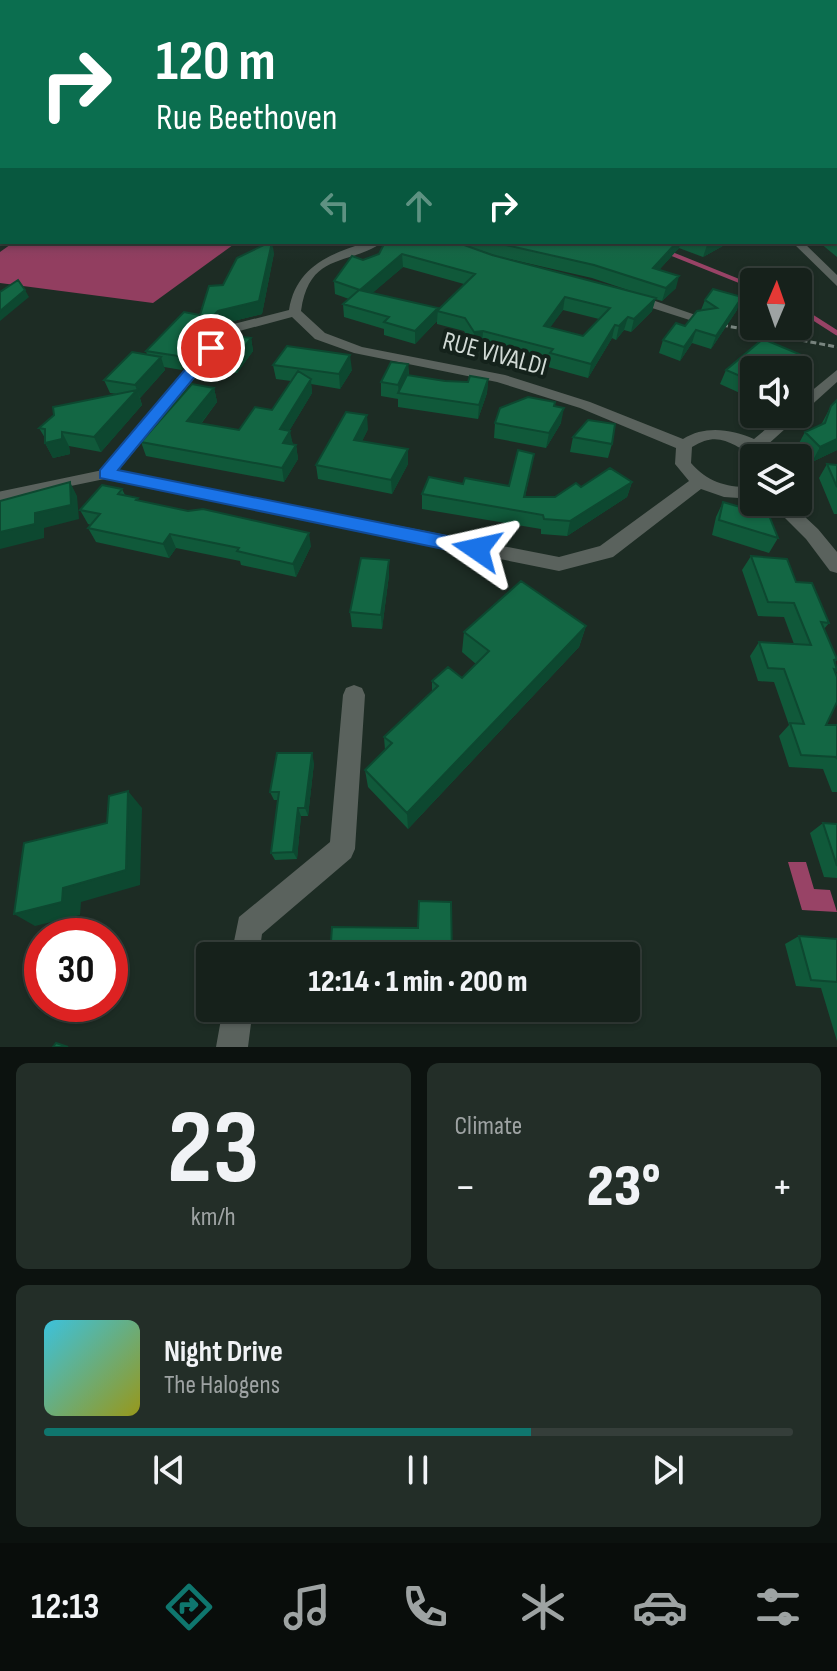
<!DOCTYPE html>
<html lang="en">
<head>
<meta charset="utf-8">
<style>
	body { margin:0; font-family:"Sofia Sans Condensed",sans-serif; background:#232e28; color:#f1f3f6; height:100vh; display:flex; flex-direction:column; font-size:30px; white-space:nowrap }
	* { box-sizing:border-box; margin:0 }
	p { font-size:26px; color:#9ea3a3 }
	.icon { flex:none; width:44px; height:44px; fill:none; stroke:currentColor; stroke-width:2; stroke-linecap:round; stroke-linejoin:round }
	.map { position:relative; height:1047px; overflow:hidden }
	.sheet { display:flex; flex-direction:column; gap:16px; padding:16px; background:#0c120f; flex:1 }
	.sheet>* { flex:none }
	.guide { position:absolute; left:0px; top:0px; width:838px; height:244px; box-shadow:0 2px 6px #0004,0 0 0 2px #353e3a; background:#0b6e4f; color:#fff; overflow:hidden }
	.needle { width:52px; rotate:2deg }
	.fabs { position:absolute; left:740px; top:268px; display:grid; gap:16px }
	.fabs a { display:grid; place-items:center; width:72px; height:72px; border-radius:8px; background:#16211b; box-shadow:0 2px 6px #0004,0 0 0 2px #353e3a; font-size:40px }
	.speed { position:absolute; left:24px; top:918px; display:flex; gap:16px; font-size:40px; font-weight:700; text-align:center }
	.speed>* { display:grid; place-content:center; width:104px; height:104px; border-radius:50%; background:#16211b; box-shadow:0 2px 6px #0004,0 0 0 2px #353e3a; line-height:1 }
	.speed .limit { border:12px solid #d22; background:#fff; color:#111 }
	.pin { position:absolute; display:grid; place-items:center; width:68px; height:68px; color:#fff; margin:-34px; border:4px solid #fff; border-radius:50%; box-shadow:0 2px 8px #0007 }
	.me { position:absolute; width:88px; margin:-44px; rotate:281deg; stroke-linejoin:round; filter:drop-shadow(0 0 6px #0008) }
	.turn { display:flex; align-items:center; gap:28px; height:168px; padding:0 24px; font-size:36px }
	.turn .icon { width:104px; height:104px; stroke-width:2.5 }
	.turn b { display:block; font-size:56px; line-height:68px }
	.lanes { display:flex; align-items:center; height:76px; padding:0 24px; background:#0003; justify-content:center; gap:40px; direction:ltr }
	.lanes .off { opacity:.35 }
	.big { font-size:60px; font-weight:800; line-height:1.1 }
	.sheet .card { flex:1; display:flex; flex-direction:column; justify-content:center; gap:12px; min-width:0; padding:0 28px; border-radius:12px; background:#232e28 }
	.sheet .dial { align-items:center; gap:0 }
	.dial b { font-size:104px; line-height:1 }
	.song { display:flex; align-items:center; gap:24px }
	.cover { width:96px; height:96px; border-radius:12px; background:linear-gradient(135deg,hsl(190 70% 55%),hsl(60 70% 35%)) }
	.played { height:8px; border-radius:4px; background:linear-gradient(90deg,#0f766e 65%,#353e3a 65%) }
	.keys { display:flex; justify-content:space-around; direction:ltr }
	.heat { display:flex; justify-content:space-between; align-items:center; font-size:44px; direction:ltr }
	.sheet .tiles { flex:1; display:grid; gap:16px; grid-template-columns:1fr 1fr }
	.card:last-child { grid-column:span 2 }
	.trip { position:absolute; left:196px; top:942px; width:444px; height:80px; border-radius:8px; background:#16211b; box-shadow:0 2px 6px #0004,0 0 0 2px #353e3a; font-weight:800; line-height:80px; text-align:center }
	.tabs { display:flex; height:128px; justify-content:space-around; align-items:center; background:#090d0b; color:#9ea3a3 }
	.tabs .icon { width:56px; height:56px }
	.tabs .on { color:#0f766e }
	.tabs b { font-size:36px; color:#f1f3f6 }
	.map>svg:first-child { display:block }
	.forest { fill:#923e60 }
	.water { fill:#984366 }
	.lines { fill:none; stroke-linecap:round; stroke-linejoin:round }
	.stream-far1 { stroke:#984366; stroke-width:4 }
	.stream { stroke:#984366; stroke-width:5 }
	.path { stroke:#79857f; stroke-width:3; stroke-dasharray:6 3; stroke-linecap:butt }
	.service { stroke:#5a625d; stroke-width:9 }
	.minor { fill:#5a625d; fill-rule:evenodd }
	.wall { fill:#10593a; fill-rule:evenodd }
	.shaded-wall { fill:#0d4830 }
	.building { fill:#136744; stroke:#0d4830; stroke-width:2; fill-rule:evenodd }
	.route { fill:#1a73e8; stroke:#114b97; stroke-width:2 }
	.labels { text-anchor:middle; stroke-width:8; stroke-linejoin:round; paint-order:stroke }
	.street-label { font-size:26px; fill:#d1dad5; stroke:#14221b }
</style>
</head>
<body>
<div class="map">
<svg width="837" height="1047" viewBox="0 0 837 1047">
	<rect width="100%" height="100%" fill="#1d2c24"/>
	<path class="forest" d="M14,242H237L153,303L0,283V252Z"/>
	<path class="water" d="M788,862H806L814,889L830,890L837,912L802,910Z"/>
	<g class="lines">
		<path class="stream-far1" d="M667,252L754,287"/>
		<path class="stream" d="M798,308L837,333"/>
		<path class="path" d="M722,325L837,347
			M750,425L763,414"/>
		<path class="service" d="M0,496L106,474"/>
		<path class="minor" d="M367,242H383C347,267 310,251 301,311L325,333L362,347L505,375L590,402L683,439C705,425 731,429 754,439L784,414H798V402L837,370V382L765,447L776,458C771,458 762,459 757,457C733,446 720,429 692,447L691,463C708,483 729,488 754,487V499L724,497L701,489L613,557L559,571L100,478L98,474L100,470L222,327L289,310C296,267 329,254 367,242ZM292,317L315,339L354,353L497,382L580,408L676,448L675,464L689,481L600,546L559,557L118,471L232,333Z
			M792,242H803L837,275V286Z
			M627,294H635L710,320L699,323L627,300Z
			M769,502H789L818,529L837,552V573L830,571L806,539Z
			M354,685L362,688L365,695L355,849L351,858L262,934L259,956H231L239,917L330,842L343,695L346,688Z
			M223,1008H253L248,1047H216Z"/>
	</g>
	<path class="wall" d="M836,230H837V257L820,243L821,242H836Z
		M385,242H730L703,257L679,248L659,270L676,288L662,301L655,299L652,311L631,332L624,330L616,340L612,338L588,378L548,367L549,362L482,344L473,346L464,331L437,324V321L415,344L384,335V329L344,317L343,304L349,299L335,294L334,281L363,260L379,254ZM458,243L500,257L592,278L646,296L492,255ZM403,267L464,284L438,310L372,293ZM563,310L599,319L583,336L550,327Z
		M274,253L262,314L221,324L205,342H203V344L182,370L164,367L165,370L140,398L142,405L101,452L69,446L70,454L53,458L45,443V438L39,428L117,394L110,393L104,380L147,355L146,351L200,315L223,285Z
		M705,300L737,310L711,349L692,343L680,361L659,353L663,340L685,326L701,310Z
		M251,338L253,351L237,373L207,368L203,355Z
		M408,364L409,375L445,381L468,382L488,379L487,393L478,419L398,407V399L381,396V382Z
		M273,365L352,370L340,389L311,384L312,393L289,431L293,445H296L298,459L284,482L146,456L141,442L214,388L217,402L201,424L239,430L272,410L291,381L276,379Z
		M792,368L754,370V396L751,398L720,384L726,370Z
		M554,406L561,423L546,448L494,438L495,423Z
		M831,406L837,450L812,462L797,447L805,432L821,425Z
		M368,429L362,441L408,464L392,494L318,479L316,465Z
		M573,437L612,444L608,458L570,452Z
		M827,464L837,465V514H834L819,478Z
		M531,468L525,497H555L581,487L632,482L627,497L567,536L541,534V529L422,509V494L509,486Z
		M122,489L125,495L139,501L311,546L296,577L241,565L240,561L176,548L169,558L96,542L88,528L91,525L88,524L80,510Z
		M723,502L745,509L748,502L778,538L769,553L712,535L716,517Z
		M751,556L796,582L829,623L824,629L837,660L835,662L837,671L835,673L826,725H837V792H832L823,769L789,767L779,736L789,725L774,682L758,681L750,656L759,642L794,644L784,617L758,616L742,570Z
		M389,560V575L382,629L352,627L350,612Z
		M586,626L579,647L408,829L368,787L365,770L385,750L384,737L432,692V681L462,678L476,664L462,652L464,632Z
		M314,763L308,816H301L297,859L275,860L271,853L278,800H274L270,792Z
		M823,823L837,824V878L824,877L810,833Z
		M799,936L837,939V1041L821,988L796,986L785,944Z"/>
	<path class="shaded-wall" d="M272,242L274,253L262,314L221,324L205,342H203V344L182,370L178,356L195,330Z
		M677,242H681L679,248L649,281L653,268Z
		M712,242H730L703,257L707,245Z
		M402,254L403,267L361,303L360,290Z
		M679,276L676,288L662,301L666,288Z
		M25,290L29,297L0,321V311Z
		M565,297L563,310L542,339L544,326Z
		M742,297L737,310L711,349L716,336Z
		M656,298L652,311L631,332L634,319Z
		M438,308L437,321L415,344V331Z
		M628,317L624,330L616,340L619,326Z
		M615,325L612,338L588,378L591,364Z
		M696,330L692,343L680,361L684,347Z
		M483,331L482,344L473,346L474,332Z
		M251,338L253,351L237,373L234,360Z
		M799,354L792,368L790,370H777Z
		M350,355L352,370L340,389L339,374Z
		M161,357L165,370L140,398L135,385Z
		M408,364L409,379L399,393L398,385Z
		M311,379L312,393L282,443L280,429Z
		M488,379L487,393L478,419L479,405Z
		M214,388L217,402L192,435L187,421Z
		M137,390L142,405L101,452L94,437Z
		M564,408L561,423L546,448L549,433Z
		M367,415L368,429L356,454L354,440Z
		M290,431L293,445L283,443Z
		M62,432L69,446L70,454L53,458L45,443Z
		M837,439V450L812,462L820,447Z
		M296,445L298,459L284,482L282,468Z
		M408,449V464L392,494L391,480Z
		M70,482L77,496L79,519L44,528V538L0,549V532Z
		M632,482L627,497L567,536L570,521Z
		M309,533L311,546L296,577L293,564Z
		M170,534L176,548L169,558L163,544Z
		M389,560V575L382,629L381,615Z
		M586,626L579,647L408,829L407,813Z
		M312,753L314,763L308,816L305,808Z
		M128,791L142,808L140,885L81,902L80,915L35,926L14,914L63,888Z
		M298,808L301,816L297,859L293,852Z"/>
	<path class="building" d="M270,242H272L259,301L218,311L202,328L195,330L200,331L178,356L146,351L184,312L200,315L209,286L223,285L237,258Z
		M385,242H456L492,255L656,298L634,319L628,317L619,326L615,325L591,364L550,353L553,349L483,331L474,332L465,318L437,311L475,274L402,254L360,290L334,281L352,256L363,260L379,254ZM565,297L610,308L583,336L544,326Z
		M493,242H677L653,268L679,276L666,288L594,265Z
		M18,280L25,290L0,311V292Z
		M713,289L742,297L716,336L696,330L684,347L663,340L676,323L685,326L697,311L717,308L705,300Z
		M359,290L438,308L415,331L384,322L389,317L343,304Z
		M221,334L251,338L234,360L203,355Z
		M763,339L799,354L777,370H754V382L726,370Z
		M287,346L350,355L339,374L273,365Z
		M132,352L161,357L135,385L104,380Z
		M391,362L408,364L398,385L381,382Z
		M298,371L311,379L280,429L290,431L283,443L296,445L282,468L141,442L192,384L214,388L187,421L239,430L255,407L272,410Z
		M407,375L445,381L468,382L470,376L488,379L479,405L398,393Z
		M137,390L94,437L62,432V439L45,443V429L39,428L54,415L53,407Z
		M528,397L555,402L554,406L564,408L549,433L495,423L500,408Z
		M837,400V439L820,447L805,432L825,423L831,406Z
		M346,412L367,415L354,440L408,449L391,480L316,465Z
		M588,420L615,424L612,444L573,437Z
		M518,450L534,454L524,497H555L576,483L581,487L610,468L632,482L570,521L544,519L543,515L422,494L429,477L463,484L465,478L509,486Z
		M827,464L837,465V487Z
		M70,482L71,505L35,513V524L0,532V501Z
		M102,485L122,489L118,494L138,498L136,500L188,511L203,509L309,533L293,564L237,551L239,548L170,534L163,544L88,528L100,514L80,510Z
		M723,502L747,509L748,502L766,508L778,538L719,520Z
		M751,556L787,559L796,582L812,583L829,623L821,622L837,659L834,660L837,670L834,669L837,677V702L826,725H837V759L836,757L801,755L790,723L804,724L784,669L768,668L759,642L811,645L794,603L768,602Z
		M361,558L389,560L381,615L350,612Z
		M521,581L586,626L407,813L365,770L392,743L384,737L438,686L432,681L448,667L462,678L489,651L464,632Z
		M277,753H312L305,808H298L293,852L271,853L279,792H270Z
		M128,791L126,870L63,888L62,902L14,914L24,843L107,823L109,796Z
		M823,823L837,824V866Z
		M419,901L451,902L452,956H330L332,927L418,928Z
		M799,936L837,939V982L811,980Z
		M56,1043L68,1047H53Z"/>
	<linearGradient id="sky" x2="0" y2="1"><stop stop-color="#101814"/><stop offset="0.44" stop-color="#3a4b50"/><stop offset="1" stop-color="#3a4b50" stop-opacity="0"/></linearGradient>
	<rect width="837" height="261" fill="url(#sky)"/>
	<path class="route" d="M211,344L216,345V351L118,470L477,542L486,549L484,554L477,556L100,478V470L206,345Z"/>
	<g class="labels">
		<g class="street-label">
			<text transform="translate(495 353) rotate(15)" y="9">RUE VIVALDI</text>
		</g>
	</g>
</svg>
<div class="fabs">
<a><svg class="needle" viewBox="-14 -14 28 28"><path d="M0-13l5 13h-10z" fill="#e53935"/><path d="M0 13l5-13h-10z" fill="#9ea3a3"/></svg></a>
<a><svg class="icon" aria-label="sound" viewBox="0 0 24 24"><path d="M4 9h4l5-4v14l-5-4H4zM17 9q2 3 0 6"/></svg></a>
<a><svg class="icon" aria-label="layers" viewBox="0 0 24 24"><path d="M12 4l9 5-9 5-9-5zM3 14l9 5 9-5"/></svg></a>
</div>
<div class="speed"><div class="limit">30</div></div>
<div class="pin" style="left:211px;top:348px;background:#d93025"><svg class="icon" aria-label="arrive" viewBox="0 0 24 24"><path d="M6 21V4h12l-3 4 3 4H6"/></svg></div>
<svg class="me" style="left:477px;top:549px" viewBox="-20 -20 40 40"><path d="M0-17L14 15 0 8-14 15z" fill="#1a73e8" stroke="#fff" stroke-width="4"/></svg>
<div class="trip">12:14 · 1 min · 200 m</div>
<div class="guide">
<div class="turn"><svg class="icon" aria-label="right" viewBox="0 0 24 24"><path d="M7 20v-9h11M14 6l5 5-5 5"/></svg><div><b>120 m</b>Rue Beethoven</div></div>
<div class="lanes"><svg class="icon off" aria-label="left" viewBox="0 0 24 24"><path d="M17 20v-9H6M10 6l-5 5 5 5"/></svg><svg class="icon off" aria-label="ahead" viewBox="0 0 24 24"><path d="M12 20V5M6 11l6-6 6 6"/></svg><svg class="icon" aria-label="right" viewBox="0 0 24 24"><path d="M7 20v-9h11M14 6l5 5-5 5"/></svg></div>
</div>
</div>
<section class="sheet">
<div class="tiles">
<div class="card dial"><b>23</b><p>km/h</p></div>
<div class="card"><p>Climate</p>
<div class="heat"><a>−</a><b class="big">23°</b><a>+</a></div>
</div>
<div class="card">
<div class="song"><i class="cover"></i><div><b>Night Drive</b><p>The Halogens</p></div></div>
<div class="played"></div>
<div class="keys"><svg class="icon" aria-label="previous" viewBox="0 0 24 24"><path d="M18 5L8 12l10 7zM5 5v14"/></svg><svg class="icon" aria-label="pause" viewBox="0 0 24 24"><path d="M8 5v14M16 5v14"/></svg><svg class="icon" aria-label="next" viewBox="0 0 24 24"><path d="M6 5l10 7-10 7zM19 5v14"/></svg></div>
</div>
</div>
</section>
<nav class="tabs">
<b>12:13</b>
<svg class="icon on" aria-label="directions" viewBox="0 0 24 24"><path d="M12 3l9 9-9 9-9-9zM9 14v-3h6M13 9l2 2-2 2"/></svg>
<svg class="icon" aria-label="music" viewBox="0 0 24 24"><path d="M9 18V5l10-2v13"/><circle cx="6" cy="18" r="3"/><circle cx="16" cy="16" r="3"/></svg>
<svg class="icon" aria-label="phone" viewBox="0 0 24 24"><path d="M5 4h4l2 5-3 2q2 4 5 5l2-3 5 2v4C11 20 4 13 5 4z"/></svg>
<svg class="icon" aria-label="climate" viewBox="0 0 24 24"><path d="M12 3v18M4 7l16 10M4 17L20 7"/></svg>
<svg class="icon" aria-label="car" viewBox="0 0 24 24"><path d="M5 17H2v-5l4-1 3-4h7l3 4 3 1v5h-3M9 17h6M6 11h13"/><circle cx="7" cy="17" r="2"/><circle cx="17" cy="17" r="2"/></svg>
<svg class="icon" aria-label="filters" viewBox="0 0 24 24"><path d="M4 7h16M4 17h16"/><circle cx="9" cy="7" r="2"/><circle cx="15" cy="17" r="2"/></svg>
</nav>
</body>
</html>
